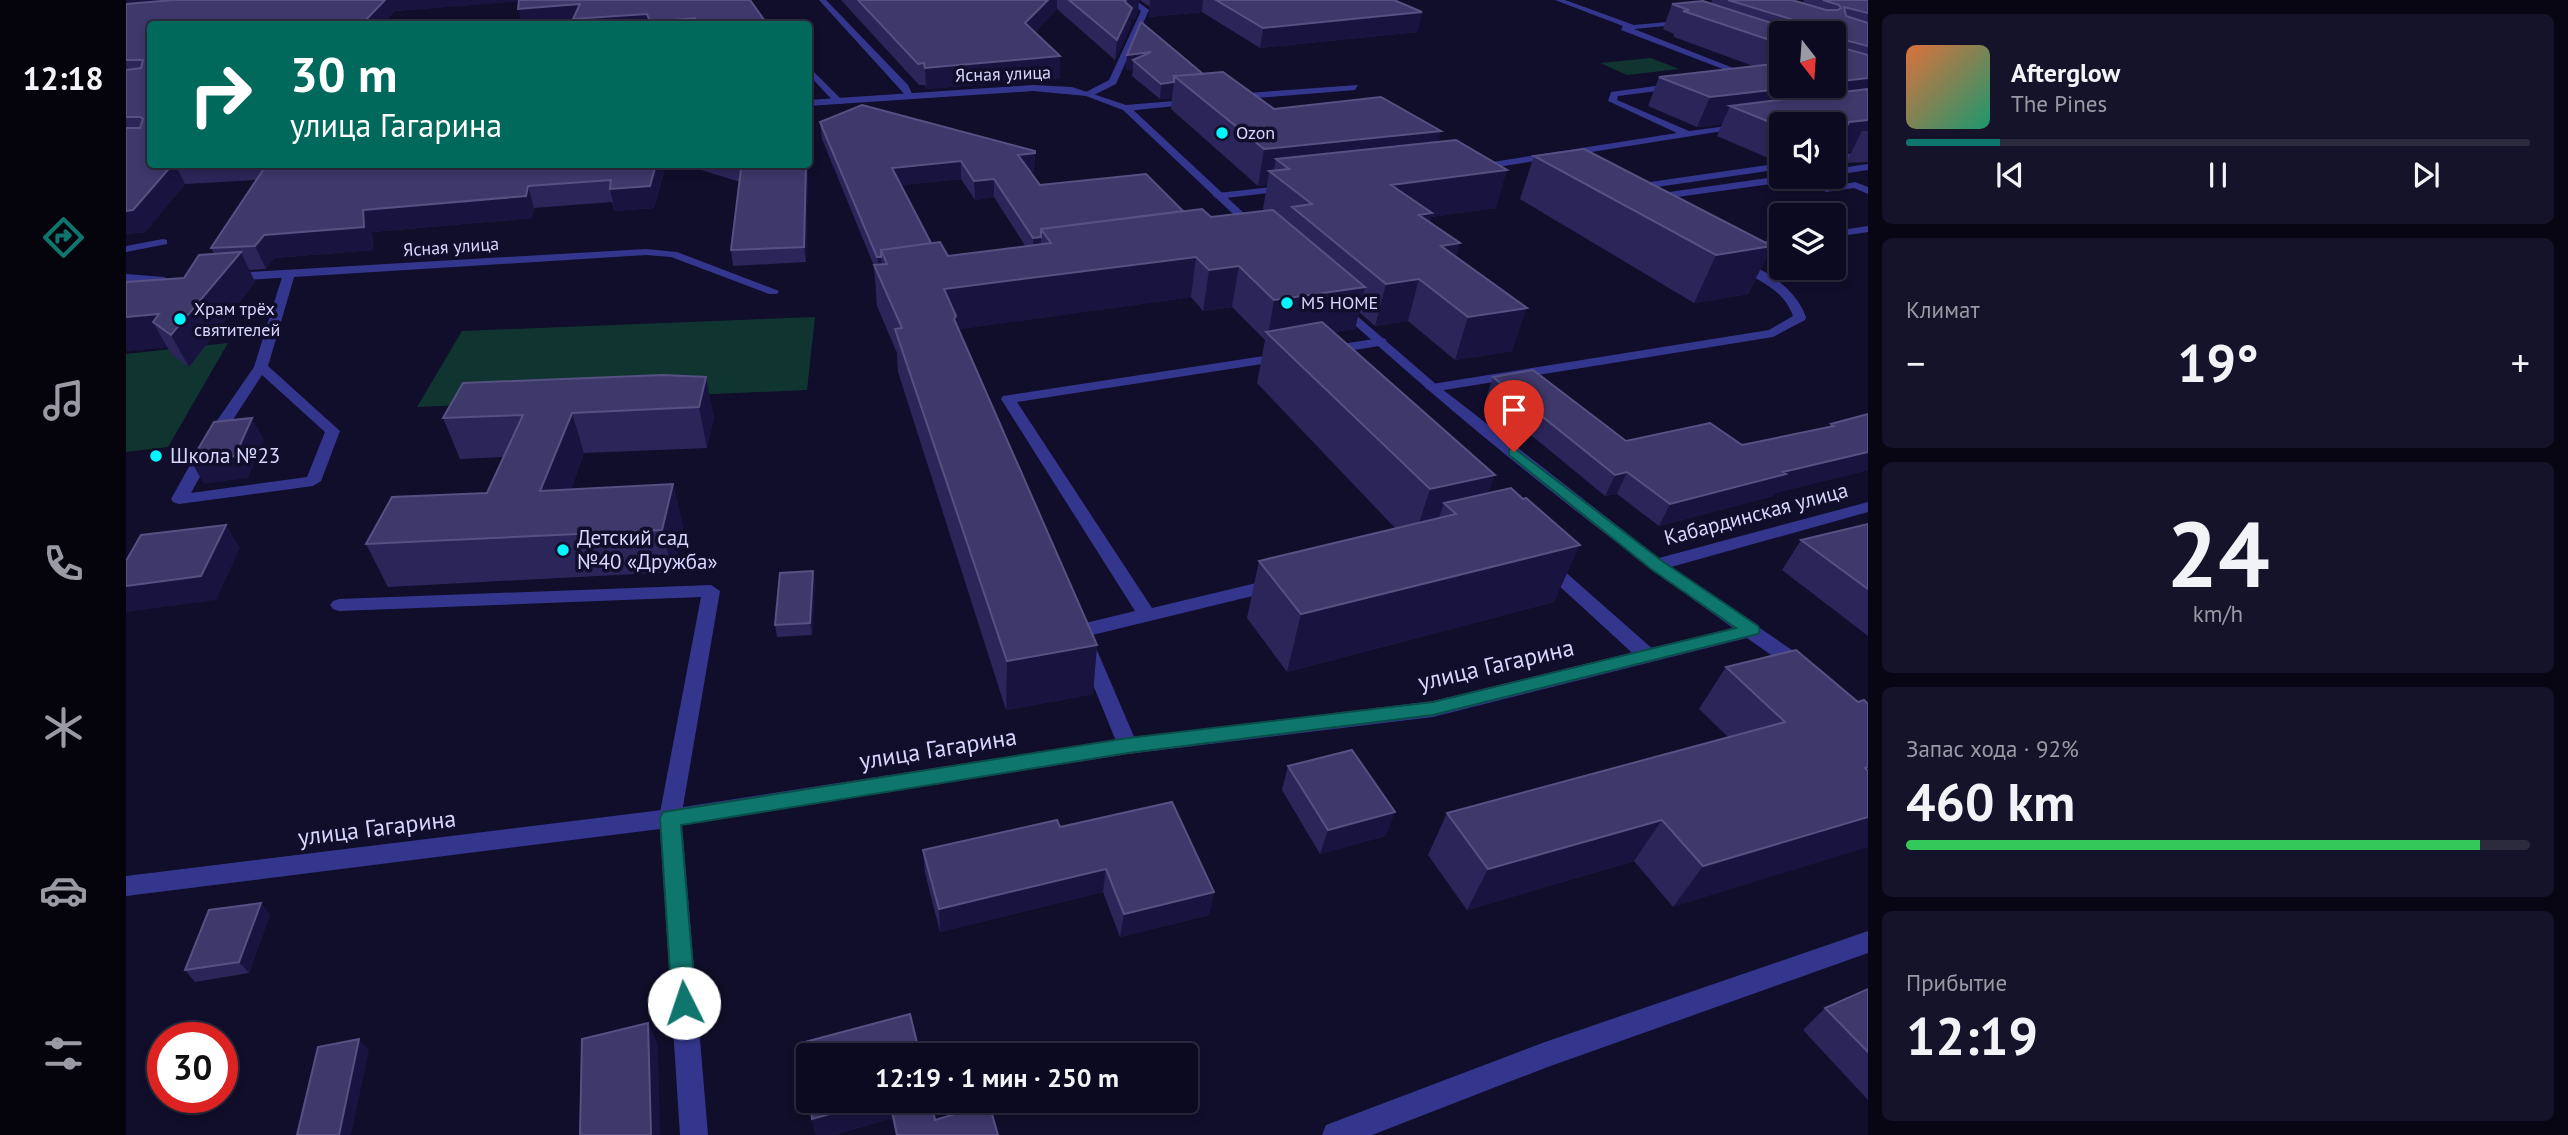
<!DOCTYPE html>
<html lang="ru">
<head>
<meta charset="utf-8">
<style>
	body { margin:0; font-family:"PT Sans",sans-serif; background:#151329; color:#f1f3f6; height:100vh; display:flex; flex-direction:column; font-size:26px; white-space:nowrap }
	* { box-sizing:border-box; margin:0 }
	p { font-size:23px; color:#9a9aa5 }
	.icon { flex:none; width:38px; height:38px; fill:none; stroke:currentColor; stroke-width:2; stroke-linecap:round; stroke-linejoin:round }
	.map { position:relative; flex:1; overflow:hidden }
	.panel { display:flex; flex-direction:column; gap:14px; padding:14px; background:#070612; width:700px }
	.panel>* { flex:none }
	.banner { position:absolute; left:21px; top:21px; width:665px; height:147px; border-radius:7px; box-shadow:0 4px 10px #0003,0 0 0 2px #2c2b3e; background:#00695c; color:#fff; overflow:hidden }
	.needle { width:46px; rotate:163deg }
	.buttons { position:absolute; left:1643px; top:21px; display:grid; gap:14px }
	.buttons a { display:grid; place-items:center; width:77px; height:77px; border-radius:7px; background:#0c0a20; box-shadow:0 4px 10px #0003,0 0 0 2px #2c2b3e; font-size:35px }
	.speed { position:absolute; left:21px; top:1022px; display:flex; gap:14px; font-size:35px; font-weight:700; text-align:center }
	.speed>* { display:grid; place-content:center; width:91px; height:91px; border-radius:50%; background:#0c0a20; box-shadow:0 4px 10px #0003,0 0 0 2px #2c2b3e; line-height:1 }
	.speed .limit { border:10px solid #d22; background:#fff; color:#111 }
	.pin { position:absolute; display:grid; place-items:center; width:60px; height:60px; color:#fff; margin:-72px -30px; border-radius:50% 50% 50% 0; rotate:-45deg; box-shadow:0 0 7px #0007 }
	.pin .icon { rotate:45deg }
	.me { position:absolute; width:77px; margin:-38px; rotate:356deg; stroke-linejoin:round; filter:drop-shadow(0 0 5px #0008) }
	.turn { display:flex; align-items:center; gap:24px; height:147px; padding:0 28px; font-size:32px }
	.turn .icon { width:91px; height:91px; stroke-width:2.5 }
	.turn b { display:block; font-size:49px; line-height:60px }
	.big { font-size:52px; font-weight:600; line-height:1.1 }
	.panel .card { flex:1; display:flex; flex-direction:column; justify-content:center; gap:10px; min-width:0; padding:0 24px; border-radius:10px; background:#151329 }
	.panel .dial { align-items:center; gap:0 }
	.dial b { font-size:91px; line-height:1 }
	.song { display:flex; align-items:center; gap:21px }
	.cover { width:84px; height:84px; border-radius:10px; background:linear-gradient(135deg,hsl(20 70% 55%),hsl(160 70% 35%)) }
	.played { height:7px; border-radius:4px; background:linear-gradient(90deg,#0f766e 15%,#2c2b3e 15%) }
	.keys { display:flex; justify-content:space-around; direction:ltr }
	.heat { display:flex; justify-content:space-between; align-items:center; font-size:38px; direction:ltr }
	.charge { height:10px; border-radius:5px; background:linear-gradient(90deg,#34c759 92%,#2c2b3e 0) }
	.trip { position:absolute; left:670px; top:1043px; width:402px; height:70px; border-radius:7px; background:#0c0a20; box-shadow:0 4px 10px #0003,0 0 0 2px #2c2b3e; font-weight:600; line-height:70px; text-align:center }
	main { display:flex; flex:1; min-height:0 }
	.tabs { display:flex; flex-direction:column; width:126px; justify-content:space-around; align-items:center; background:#05040d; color:#9a9aa5 }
	.tabs .icon { width:49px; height:49px }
	.tabs .selected { color:#0f766e }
	.tabs b { font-size:32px; color:#f1f3f6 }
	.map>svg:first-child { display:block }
	.green { fill:#103531 }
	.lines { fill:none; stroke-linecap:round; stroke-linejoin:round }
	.service { fill:#34368e; fill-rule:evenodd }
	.minor { fill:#34368e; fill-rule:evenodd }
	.wall { fill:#2c2559; fill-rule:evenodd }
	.shaded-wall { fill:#19143f }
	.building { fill:#3e386b; stroke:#565182; stroke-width:2 }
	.route { fill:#0f766e; stroke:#0a4d48; stroke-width:2 }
	.poi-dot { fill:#02f7ff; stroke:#100e2a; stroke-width:2.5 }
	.labels { text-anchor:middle; stroke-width:7; stroke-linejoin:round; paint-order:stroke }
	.far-street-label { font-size:18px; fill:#d8d6ff; stroke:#100e2a }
	.far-poi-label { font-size:18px; fill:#d8d6ff; stroke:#100e2a; text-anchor:start }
	.poi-label { font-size:21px; fill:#d8d6ff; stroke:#100e2a; text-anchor:start }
	.street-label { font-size:21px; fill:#d8d6ff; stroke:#100e2a }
	.near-street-label { font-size:24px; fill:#d8d6ff; stroke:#100e2a }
</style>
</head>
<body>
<main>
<nav class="tabs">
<b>12:18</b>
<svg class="icon selected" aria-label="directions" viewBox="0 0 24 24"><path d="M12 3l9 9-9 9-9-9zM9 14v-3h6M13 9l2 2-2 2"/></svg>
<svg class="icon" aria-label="music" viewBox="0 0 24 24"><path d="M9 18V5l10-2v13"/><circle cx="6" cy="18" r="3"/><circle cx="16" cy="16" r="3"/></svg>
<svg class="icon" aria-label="phone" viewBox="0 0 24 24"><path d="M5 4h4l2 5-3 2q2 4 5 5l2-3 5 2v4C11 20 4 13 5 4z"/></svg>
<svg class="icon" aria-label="climate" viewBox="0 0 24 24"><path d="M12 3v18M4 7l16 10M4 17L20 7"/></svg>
<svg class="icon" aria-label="car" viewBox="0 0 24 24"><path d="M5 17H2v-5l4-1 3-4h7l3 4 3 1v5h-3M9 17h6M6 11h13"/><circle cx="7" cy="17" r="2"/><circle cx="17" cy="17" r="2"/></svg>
<svg class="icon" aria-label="filters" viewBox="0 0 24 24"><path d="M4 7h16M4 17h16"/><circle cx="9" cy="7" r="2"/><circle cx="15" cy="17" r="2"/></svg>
</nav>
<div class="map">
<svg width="1742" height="1135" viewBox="0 0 1742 1135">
	<rect width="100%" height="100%" fill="#100e2a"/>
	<path class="green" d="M1525,58L1553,69L1501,75L1474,63Z
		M689,317L681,390L291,407L336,331Z
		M102,343L42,447L0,452V354Z"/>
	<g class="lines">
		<path class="service" d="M693,0H700L782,85L788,98H782Z
			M1001,0H1009L1023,10L990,84L966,96H960V92L983,80L1015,11Z
			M1429,0H1439L1508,25L1563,20L1560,24L1508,29L1630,77L1623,79L1495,30L1497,26Z
			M641,19L647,24H640L637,21Z
			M682,66L716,100V104H710L682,74Z
			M1552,83L1555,88L1492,96L1491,100L1563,131L1617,124L1622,127L1347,171L1342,168L1347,165L1551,133L1482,101L1485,92Z
			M1232,85L1229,90L1107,100L1103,97L1107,94Z
			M1072,99V103L1069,104L1000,111L996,108L1000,105Z
			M1742,151V157L1708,162V156Z
			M1656,163V169L1503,191L1498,188L1503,185Z
			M1742,164V170L1708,175V169Z
			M1656,176L1679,177L1674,180L1522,201L1517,198L1522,195Z
			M1729,182L1742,187V194L1728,188L1700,192L1695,189Z
			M1163,185L1167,186V190L1092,199L1087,196L1092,193Z
			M1742,226V232L1708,237V231Z
			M37,239L41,240V244L0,252V246Z
			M1656,239V246L1620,250L1614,247L1620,244Z
			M1612,260C1640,269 1670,289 1680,317L1679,320L1647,337L1306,392L1299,388L1306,384L1643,330L1667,316C1658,289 1630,279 1608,267L1606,264Z
			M163,270L169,274L142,366L214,431L195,481L187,486L53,504L47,502L45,499L79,438L128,367L157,274ZM136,375L199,432L181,477L65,493L95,438Z
			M1255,338L1260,339V345L1202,354L1195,350L1202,346Z
			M1157,353L1164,357L1162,360L891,402L1026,608L1147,579L1156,585L1147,591L954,638L947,636L945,631L947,626L1009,611L875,399L877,396Z
			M1422,560L1428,562L1529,651L1532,656L1529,661H1515L1416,570L1413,566L1416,562Z
			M585,585L594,591L555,818L552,825L544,827L536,825L533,818L575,597L213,611L207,609L204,605L207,601L213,599Z
			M961,641L968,643L970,648L1012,746L1009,752L1002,754L995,752L992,746L952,648L954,643Z
			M1742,931V953L1419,1068L1246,1135H1196L1200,1125L1419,1042Z"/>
		<path class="minor" d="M907,85L946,87L1003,106L1135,229L1125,231L997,110L960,96L907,91L682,106V100Z
			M520,249L551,252L653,291L651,294H643L545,257L520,255L105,281L99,277L105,273Z
			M0,274L38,277L44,281L38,285L0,282Z
			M1215,302L1311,385L1533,558L1742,502V512L1545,567L1682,661L1685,666L1682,671H1668L1621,638L1307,717L1002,754L556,825L582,1135H554L534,829L0,896V876L544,809L1002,738L1307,701L1607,628C1469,530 1336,423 1211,309V303Z"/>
	</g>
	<path class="wall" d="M0,0H624L641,24H449L448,21L403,24L393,1L269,11L257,24H24V164H540L528,208L489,211L486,202L408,208L406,218L246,232L247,250L148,258L140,269L123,270L129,282L63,367L45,354L41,347L0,351V282L58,278L88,254L85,248L130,180L59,184L19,232L0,234Z
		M715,0H1013L1012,12L1009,19H1005L1004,28L989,60L931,9L909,32L934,78L800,89L799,85H793Z
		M1014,0H1268L1296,12L1291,32L1134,48L1076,12L1023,17L1024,7Z
		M1586,0H1666L1676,3L1678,0H1742V162L1720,163L1726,151L1708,153V124H1656V161H1649L1591,136L1596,124L1571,127L1522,106L1533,77L1627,66L1548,37V34L1537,29L1546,4H1585ZM1656,33H1708V86H1656Z
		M1001,55L1077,74L1148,109L1312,142L1370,208L1305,217L1304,222L1330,257L1386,351L1329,360L1282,321L1249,326L1233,312L1229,329L1208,332L1363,493L1428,602L1161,672L1121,618L1133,561L1270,529L1131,383L1139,340L1106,307L1077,311L1065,297L833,329L971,645L967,694L880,710L772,372L771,353L751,306L748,266L696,139L694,122L909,151L908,171L904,172L914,185L1085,217L1139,211L1137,209L1141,185L1132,186L1045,109L1046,98L1034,99L1006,76L1007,69L1000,70ZM835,179L849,200L868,197L900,247L822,256L805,243L775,185Z
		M1408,156L1646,246L1622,294L1568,303L1394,199Z
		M571,164H682L680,262L607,266L605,250L614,182L572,169Z
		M537,375L588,417L581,448L458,453L445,489L547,484L557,527L547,572L262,587L240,544L361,493L377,457L334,459L317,418Z
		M1367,377L1500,441L1616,445L1703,427L1705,424L1742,414V470L1649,493L1647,496L1533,526L1491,494L1479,496L1360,398Z
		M1742,524V636L1656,570L1675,540Z
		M687,571L689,582L686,635L651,637L649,625Z
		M1600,667L1732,702L1547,907L1508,861L1341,910L1302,855L1321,813L1602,737L1573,709Z
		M1162,766L1269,812L1259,836L1194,854L1156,790Z
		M934,827L1088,892L1083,915L994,937L977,892L814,932L799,873L797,850Z
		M144,914L123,973L69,982L59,970Z
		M1742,989V1100L1677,1030L1699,1008Z
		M684,1101H805L809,1120L872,1135H770L766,1118L708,1135H690L686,1119Z"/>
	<path class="shaded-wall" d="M0,0H155L0,12Z
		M259,0H400V1L269,11L257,24H236Z
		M922,0H931V9L899,43V23Z
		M997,0H1013L1012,12L1009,19H1005L1004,28L989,60L991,40Z
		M1024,0H1077L1076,12L1023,17Z
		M454,4L521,14L523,24H449L448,21L396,24L392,9Z
		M1296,12L1291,32L1134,48L1137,28Z
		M569,18L570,24H524V22Z
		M1025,52L1007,60V69L1000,70L1001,55Z
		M934,56V78L800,89L799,68Z
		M1742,78V105L1604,106L1596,124L1571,127L1584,97L1680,86H1708V82Z
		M1048,82L1046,98L1034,99L1035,84Z
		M1742,120V131H1736L1726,151L1708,153L1723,122Z
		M1315,131L1305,167L1163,169L1150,159L1147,175L1143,171L1141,185L1132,186L1138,149Z
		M909,153L908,171L891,173L892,155Z
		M835,161V179L767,186L766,168Z
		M47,164H49L59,184L19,232L0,234V211Z
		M530,164H540L528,208L489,211L484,189Z
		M680,164H682L680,262L678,247Z
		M1381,170L1370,208L1305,217L1295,253L1265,185Z
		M868,179V197L849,200L848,181Z
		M402,186L408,208L406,218L246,232L247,250L148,258L140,269L129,246L138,235L237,210Z
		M915,237V257L907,258V238Z
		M1334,243L1322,284L1315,246Z
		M1646,246L1622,294L1568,303L1590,255Z
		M115,252L129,282L63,367L45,335Z
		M751,257H755L757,277H753Z
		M1070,257L1065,297L830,330L818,289Z
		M1113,266L1106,307L1077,311L1083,270Z
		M1293,279L1282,321L1249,326L1260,284Z
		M1239,287L1229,329L1150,341L1142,334L1148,300Z
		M1401,308L1386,351L1329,360L1342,317Z
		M33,314L27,322L41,347L0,351V317Z
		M580,377L588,417L581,448L573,407Z
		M446,413L458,453L429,533L414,491Z
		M126,418L138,440L122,478L78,484L65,461Z
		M1742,452V470L1649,493L1647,496L1533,526L1544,504L1657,472Z
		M1501,472L1491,494L1479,496L1489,475Z
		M1369,475L1349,530L1318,503L1305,540L1286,545L1304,489Z
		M547,484L557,527L547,572L536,530Z
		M100,525L114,548L90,600L1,612L0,611V586Z
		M1454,545L1428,602L1161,672L1175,614Z
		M687,571L689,582L686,635L684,623Z
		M971,645L967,694L880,710L881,661Z
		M1269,812L1259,836L1194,854L1202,830Z
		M1742,817V847L1547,907L1577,866Z
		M1536,820L1508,861L1341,910L1362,869Z
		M980,869L977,892L814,932L813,909Z
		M1088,892L1083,915L994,937L998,914Z
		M135,903L144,914L123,973L113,962Z
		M522,1023L532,1044L534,1135H525Z
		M233,1039L243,1050L225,1135H213Z
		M751,1101H763L766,1118L708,1135H690L686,1119Z"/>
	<path class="building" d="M48,0H259L236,24H24V164H47L7,210L0,211V128H14L17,119L14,117H0V70L15,68L17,60H0V4Z
		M393,0H624L641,24H569V18L524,22L521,14L447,19L454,4L392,9Z
		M732,0H922L899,23L934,56L799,68L798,63L792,64Z
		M943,0H1001H997L1006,8L991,40Z
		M1090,0H1268L1296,12L1137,28Z
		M1602,0H1666L1700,10H1712L1715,8L1713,5L1697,0H1742V13L1718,7L1720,16L1742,23V46L1719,40L1720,49L1742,55V78L1708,82V33H1656V44L1557,11L1563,10L1546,4L1577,1L1667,30L1671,27L1668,20Z
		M1015,22L1077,74L1048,76V82L1035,84L1007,60L1025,52L1001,55Z
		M1656,63V86H1680L1584,97L1533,77Z
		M1097,72L1148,109L1255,97L1315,131L1138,149L1048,76Z
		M1742,89V120L1723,122L1721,126L1708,127V124H1656V127L1604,106Z
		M736,105L909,151V153L892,155L914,185L1020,174L1057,211L915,229V237L907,238L868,179L848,181L835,161L766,168L805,243L755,250V257H751L694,122Z
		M1330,140L1381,170L1265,185L1306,213L1293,215L1334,243L1315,246L1401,308L1342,317L1293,279L1260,284L1166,207L1186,204L1143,171L1163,169L1150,159Z
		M1458,149L1646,246L1590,255L1408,156Z
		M141,164H530L524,186L484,189L485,180L402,186L400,196L237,210L238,227L138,235L129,246L85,248Z
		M601,164H680L678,247L605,250L615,169Z
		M1076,209L1085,217L1147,210L1239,287L1148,300L1113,266L1083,270L1070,257L818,289L830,316L828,319L971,645L881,661L769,329L776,328L748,265L761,264L755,250L814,242L822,256L925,243L915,229Z
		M115,252L45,335L27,322L33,314L0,317V282L58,278L73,255Z
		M1196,322L1369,475L1304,489L1140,332Z
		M1407,370L1500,441L1584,423L1616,445L1708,426L1705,424L1742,414V452L1657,472L1660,474L1544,504L1501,472L1489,475L1367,377Z
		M537,375L580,377L573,407L446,413L414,491L547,484L536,530L240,544L266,497L361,493L397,415L317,418L337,383Z
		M126,418L109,456L65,461L88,422Z
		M1385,488L1397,499L1400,498L1454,545L1175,614L1133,561L1330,514L1318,503Z
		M1742,524V589L1675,540Z
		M100,525L75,576L0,586V561L15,535Z
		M687,571L684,623L649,625L654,573Z
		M1670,650L1732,702L1738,700L1742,704V767L1739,768L1742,771V817L1577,866L1536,820L1362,869L1321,813L1659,722L1600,667Z
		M1226,750L1269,812L1202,830L1162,766Z
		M1046,802L1088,892L998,914L980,869L813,909L797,850L931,820L934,827Z
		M135,903L113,962L59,970L83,910Z
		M1742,989V1052L1699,1008Z
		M784,1014L794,1055H682V1094L675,1043Z
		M522,1023L525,1135H454L456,1039Z
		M233,1039L213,1135H171L192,1047Z
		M684,1101H751L686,1119Z
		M764,1101H805L809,1120L863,1104L872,1135H771Z"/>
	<path class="route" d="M1388,448L1536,561L1632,626L1634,630L1632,634L1307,715L1002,753L555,825L570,1003L566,1011L558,1014L550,1011L546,1003L534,818L537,812L1002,738L1307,702L1610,628L1525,569L1383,455V449Z"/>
	<g class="poi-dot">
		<circle cx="1096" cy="133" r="7"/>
		<circle cx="1161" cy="303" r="7"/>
		<circle cx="54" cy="319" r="7"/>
		<circle cx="30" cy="456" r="7"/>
		<circle cx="437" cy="550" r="7"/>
	</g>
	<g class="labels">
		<g class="far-street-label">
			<text transform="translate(877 74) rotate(-2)" y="6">Ясная улица</text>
			<text transform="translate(325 247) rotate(-4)" y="6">Ясная улица</text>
		</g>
		<g class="far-poi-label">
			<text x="1110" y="139">Ozon</text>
			<text x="1175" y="309">M5 HOME</text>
			<text x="68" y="315">Храм трёх<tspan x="68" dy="21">святителей</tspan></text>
		</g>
		<g class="poi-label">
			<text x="44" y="463">Школа №23</text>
			<text x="451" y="545">Детский сад<tspan x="451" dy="24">№40 «Дружба»</tspan></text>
		</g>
		<g class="street-label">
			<text transform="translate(1630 514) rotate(-15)" y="7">Кабардинская улица</text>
		</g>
		<g class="near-street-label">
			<text transform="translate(1370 665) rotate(-13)" y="8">улица Гагарина</text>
			<text transform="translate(812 749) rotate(-9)" y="8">улица Гагарина</text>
			<text transform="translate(251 828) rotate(-7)" y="8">улица Гагарина</text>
		</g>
	</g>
</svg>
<div class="buttons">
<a><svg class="needle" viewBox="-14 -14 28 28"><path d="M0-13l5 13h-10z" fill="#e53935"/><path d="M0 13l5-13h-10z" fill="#9a9aa5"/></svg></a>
<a><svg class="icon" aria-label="sound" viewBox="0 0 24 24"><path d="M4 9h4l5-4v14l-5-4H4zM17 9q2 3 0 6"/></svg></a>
<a><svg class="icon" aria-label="layers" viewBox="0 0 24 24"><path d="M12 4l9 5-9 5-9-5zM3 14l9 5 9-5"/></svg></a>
</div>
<div class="speed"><div class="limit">30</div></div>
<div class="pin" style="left:1388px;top:452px;background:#d93025"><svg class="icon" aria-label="arrive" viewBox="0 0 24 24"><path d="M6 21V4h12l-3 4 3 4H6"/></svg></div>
<svg class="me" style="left:558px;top:1003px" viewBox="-20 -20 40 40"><circle r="19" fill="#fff"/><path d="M0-13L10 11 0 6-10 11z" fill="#0f766e"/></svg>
<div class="trip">12:19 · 1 мин · 250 m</div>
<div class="banner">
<div class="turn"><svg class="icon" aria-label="right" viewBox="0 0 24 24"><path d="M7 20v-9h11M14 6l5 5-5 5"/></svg><div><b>30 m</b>улица Гагарина</div></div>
</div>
</div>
<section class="panel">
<div class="card">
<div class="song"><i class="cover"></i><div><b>Afterglow</b><p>The Pines</p></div></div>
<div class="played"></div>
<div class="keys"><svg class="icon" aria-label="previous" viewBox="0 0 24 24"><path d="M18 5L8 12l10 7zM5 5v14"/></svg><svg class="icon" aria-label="pause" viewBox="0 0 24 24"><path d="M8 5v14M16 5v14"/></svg><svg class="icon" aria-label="next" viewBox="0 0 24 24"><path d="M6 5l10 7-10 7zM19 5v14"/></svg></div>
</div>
<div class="card"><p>Климат</p>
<div class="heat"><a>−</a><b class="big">19°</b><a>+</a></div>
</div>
<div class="card dial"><b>24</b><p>km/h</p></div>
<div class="card"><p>Запас хода · 92%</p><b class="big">460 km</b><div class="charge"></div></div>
<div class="card"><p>Прибытие</p><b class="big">12:19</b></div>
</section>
</main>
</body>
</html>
